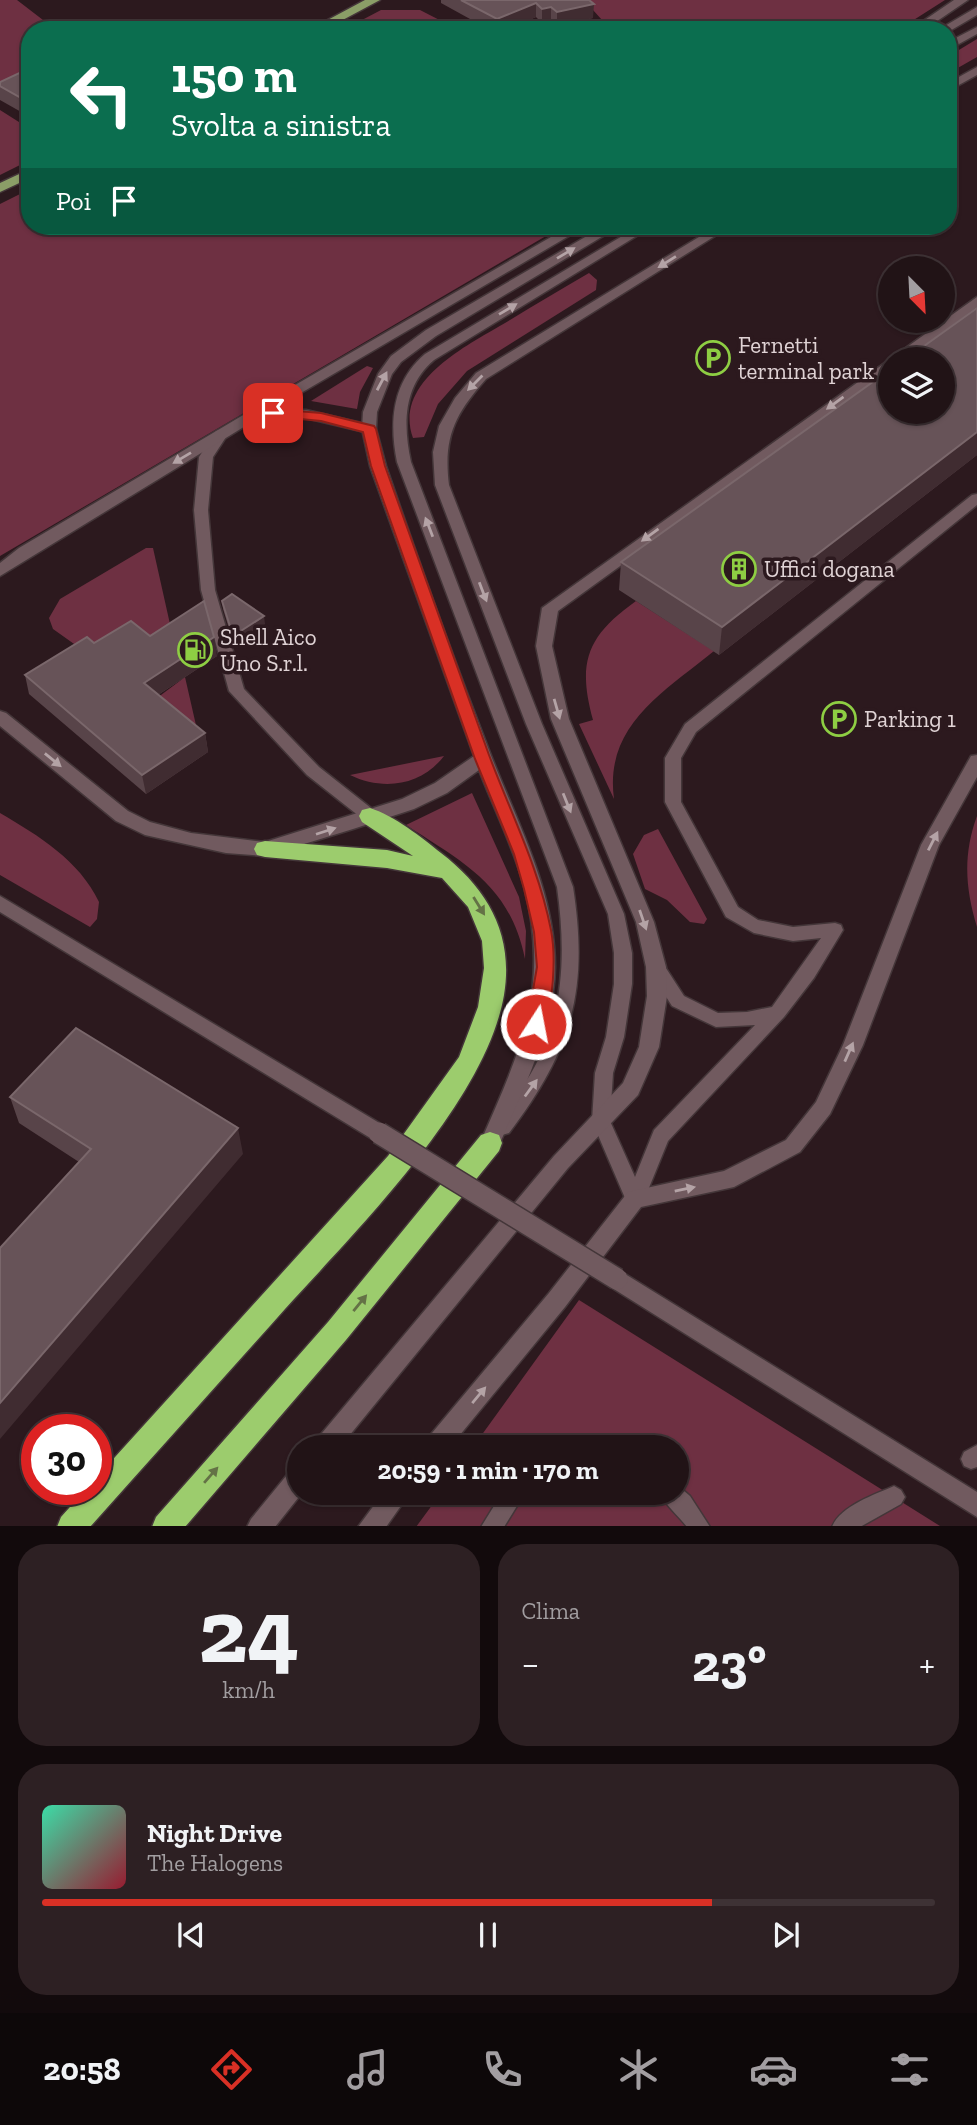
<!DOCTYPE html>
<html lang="it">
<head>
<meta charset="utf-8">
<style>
	body { margin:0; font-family:"Zilla Slab",serif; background:#2d2023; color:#f1f3f6; height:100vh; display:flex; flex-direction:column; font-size:26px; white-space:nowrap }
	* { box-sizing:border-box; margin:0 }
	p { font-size:23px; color:#a29ea1 }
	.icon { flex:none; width:38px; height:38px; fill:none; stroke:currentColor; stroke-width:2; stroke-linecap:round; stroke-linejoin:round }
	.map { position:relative; height:1526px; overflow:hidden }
	.details { display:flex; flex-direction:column; gap:18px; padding:18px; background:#120a0c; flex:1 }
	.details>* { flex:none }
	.banner { position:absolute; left:21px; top:21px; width:936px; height:214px; border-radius:28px; box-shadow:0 2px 5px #0004,0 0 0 2px #3e3235; background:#0b6e4f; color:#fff; overflow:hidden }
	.needle { width:46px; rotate:156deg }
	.tools { position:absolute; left:878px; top:256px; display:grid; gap:14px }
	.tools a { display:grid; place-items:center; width:77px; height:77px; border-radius:50%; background:#211316; box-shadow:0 2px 5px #0004,0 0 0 2px #3e3235; font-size:35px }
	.speed { position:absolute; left:21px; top:1414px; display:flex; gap:14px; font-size:35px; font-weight:700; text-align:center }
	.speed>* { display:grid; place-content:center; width:91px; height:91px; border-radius:50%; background:#211316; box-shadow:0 2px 5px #0004,0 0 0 2px #3e3235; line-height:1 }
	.speed .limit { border:10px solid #d22; background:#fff; color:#111 }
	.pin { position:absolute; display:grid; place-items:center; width:60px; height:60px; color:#fff; margin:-30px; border-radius:14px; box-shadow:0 4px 10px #0006 }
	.me { position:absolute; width:77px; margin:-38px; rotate:11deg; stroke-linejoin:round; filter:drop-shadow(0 0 5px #0008) }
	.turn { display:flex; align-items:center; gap:24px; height:147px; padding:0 35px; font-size:32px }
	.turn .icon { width:91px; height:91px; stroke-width:2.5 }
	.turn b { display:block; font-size:49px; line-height:60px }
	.then { display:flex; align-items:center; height:66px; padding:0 35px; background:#0003; gap:14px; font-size:26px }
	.big { font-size:52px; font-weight:700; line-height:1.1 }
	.details .card { flex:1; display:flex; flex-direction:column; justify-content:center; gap:10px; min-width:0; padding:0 24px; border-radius:28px; background:#2d2023 }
	.details .dial { align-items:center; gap:0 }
	.dial b { font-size:91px; line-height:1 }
	.song { display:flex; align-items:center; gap:21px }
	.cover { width:84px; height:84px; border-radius:10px; background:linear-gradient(135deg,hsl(160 70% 55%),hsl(350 70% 35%)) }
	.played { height:7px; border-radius:4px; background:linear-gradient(90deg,#d93025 75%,#3e3235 75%) }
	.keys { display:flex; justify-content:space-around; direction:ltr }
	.heat { display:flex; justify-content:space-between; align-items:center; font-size:38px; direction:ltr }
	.details .tiles { flex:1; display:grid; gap:18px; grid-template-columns:1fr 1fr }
	.card:last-child { grid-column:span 2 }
	.trip { position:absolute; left:287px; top:1435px; width:402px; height:70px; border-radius:35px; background:#211316; box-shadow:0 2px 5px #0004,0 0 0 2px #3e3235; font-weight:700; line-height:70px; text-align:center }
	.tabs { display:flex; height:112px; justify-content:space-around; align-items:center; background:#0d0809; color:#a29ea1 }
	.tabs .icon { width:49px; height:49px }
	.tabs .selected { color:#d93025 }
	.tabs b { font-size:32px; color:#f1f3f6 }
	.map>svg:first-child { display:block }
	.green { fill:#6e3042 }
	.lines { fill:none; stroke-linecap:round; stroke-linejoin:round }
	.service-casing { stroke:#443639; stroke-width:3 }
	.minor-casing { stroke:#443639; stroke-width:3 }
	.tertiary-casing { stroke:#443639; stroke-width:3 }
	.primary-casing { stroke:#443639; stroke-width:3 }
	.motorway-casing { stroke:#443639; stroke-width:3 }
	.service { fill:#715a5f; fill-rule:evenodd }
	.minor { fill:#715a5f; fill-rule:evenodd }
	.tertiary { fill:#715a5f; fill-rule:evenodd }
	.primary { fill:#8b9e67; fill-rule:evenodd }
	.motorway { fill:#9ccc6d; fill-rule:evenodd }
	.tertiary-bridge-casing { stroke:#443639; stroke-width:24; stroke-linecap:butt }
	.tertiary-bridge { stroke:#715a5f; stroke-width:21 }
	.wall { fill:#584449 }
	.shaded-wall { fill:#402c31 }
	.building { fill:#675358; stroke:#7a676b; stroke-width:2 }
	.oneway { fill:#b4a3a6 }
	.oneway2 { fill:#647246 }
	.route { fill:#d93025; stroke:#8d1f18; stroke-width:2 }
	.labels { text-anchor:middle; stroke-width:7; stroke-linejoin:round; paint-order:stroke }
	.poi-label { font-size:23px; fill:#e0d3d5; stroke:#2c191e; text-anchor:start }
</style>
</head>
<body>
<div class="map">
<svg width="977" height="1527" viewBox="0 0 977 1527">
	<rect width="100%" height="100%" fill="#2c191e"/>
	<path class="green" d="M0,0H17L56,30H30V79L0,91Z
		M584,0H945L898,30H611Z
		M381,10H420L459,30H343Z
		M977,39V57L949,73V56Z
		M0,110L30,129V160L0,175Z
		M30,189V226H563L0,556V204Z
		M589,273L597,280L596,290L467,371L438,404L424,437L413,438C392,380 472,343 510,320C536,304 563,288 589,273Z
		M367,366L373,368L360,392L357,409L311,401Z
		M146,548H153L174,642L91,656L53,629L49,618L60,599Z
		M636,601L714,651C664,692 604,725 614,799L579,724L593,720C577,662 587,636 636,601Z
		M185,677L198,734L149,704Z
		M444,756C421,786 383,791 350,775Z
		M472,793L519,897L526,931L525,959C510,885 464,863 406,825Z
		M0,813C39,836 79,860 99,902L97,919L90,927L0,875Z
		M977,816V927C965,888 963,854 977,816Z
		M658,829L707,919L704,924L690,922L667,900L645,889L633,854L644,835Z
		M579,1300L940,1526L416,1527L441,1493H677V1447H473Z"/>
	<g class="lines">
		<g class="service-casing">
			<path id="service" d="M977,27V34L948,50V42Z
				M977,67V75L948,91V83Z
				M639,226H653L434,360C403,386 403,425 411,462L573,887C589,990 572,1050 509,1133L502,1135L495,1133L493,1127C502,1108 519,1093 530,1075C565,1017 566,952 557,887L397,462C389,422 392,382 425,354Z
				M717,226H731L486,379C455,414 443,437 449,485L542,724L624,914L632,953V984L624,1037L613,1073L610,1121L635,1177L654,1130L755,1025L716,1027L672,1006L647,967L650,962L656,960L662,962L684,996L718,1013L747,1012L772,1007L821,938L793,941L754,933L726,917L665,802V758L685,724L972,495L977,494V505L696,732L681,758V802L738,907L758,920L793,927L835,923L841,925L843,930L814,978L784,1017L668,1141L642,1205L635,1207L628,1205L592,1121L595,1073L606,1037L614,984V953L608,914L526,724L435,485L433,452L439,426L455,398L476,373Z
				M255,410H306L374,426L376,429L369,433L306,418L250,417V411Z
				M221,430L228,434L213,457L208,510L215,590L244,689L319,767L376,812L378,816L376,820H364L307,775L229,691L201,590L194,510L199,457L216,431Z
				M578,1437L590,1440L593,1447H568L571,1440Z
				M977,1445V1467L971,1469L964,1466L961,1459L964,1452Z
				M677,1485L690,1496L710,1527H687C679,1516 663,1503 660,1493H677Z
				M894,1486L901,1490L905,1497L901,1504L860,1527H832C840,1506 874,1495 894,1486Z
				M502,1493H525L504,1527H481Z"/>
		</g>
		<g class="minor-casing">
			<path id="minor" d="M954,0H968L924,30H910Z
				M977,7V15L948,32V30H938Z
				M570,226H586L260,417L0,576V563L19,548L250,411Z
				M604,226H620L436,336L401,362L392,374L377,412L376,429L386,466C418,559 451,653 487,745C514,817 555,888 555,967C554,1029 524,1087 500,1143L497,1149L490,1152L483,1149L480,1143C520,1052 551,987 524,886C513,846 494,809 479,770L447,793L414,809L353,829L265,856L226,853L145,835L116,821L0,726V711L6,713L128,811L150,822L191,833L265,842L402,799L435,783L474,756L370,466L362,429L363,412L378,374L391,356L426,330Z
				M977,297V307L906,359H891V370L558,611L552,646L569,719L654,922L666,967L667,996L659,1047L638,1095L568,1168L340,1447H314L317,1439L554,1156L623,1083L639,1047L647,996L646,967L636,922L551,719L536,646L542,608Z
				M977,755V777L939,845L863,1045L830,1114L800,1152L734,1187L641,1207L565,1307L450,1447H424L427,1439L549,1293L628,1192L724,1171L786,1140L816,1102L843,1045L921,845L971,756Z
				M299,1466V1493H302L275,1527H247L251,1519L291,1470Z
				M383,1493H410L386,1527H358Z"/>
		</g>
		<g class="tertiary-casing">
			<path id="tertiary" d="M0,896L386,1127L389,1133L386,1139L379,1142L372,1139L0,912Z
				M617,1269L977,1492V1517L609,1286L606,1279L609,1272Z"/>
		</g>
		<g class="primary-casing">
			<path id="primary" d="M365,0H380L324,30H309Z
				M30,169V178L0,192V183Z"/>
		</g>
		<g class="motorway-casing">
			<path id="motorway" d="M370,808C395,816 421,837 441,853C488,889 514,935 504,995C486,1101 357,1230 285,1309C220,1382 155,1454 90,1527H57L61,1517L86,1489H96V1478L388,1156L459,1057L478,1007L484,968L482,941L468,907L442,878L387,868L265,857L257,855L254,849L257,843L265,841L387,850L413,856L362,822L359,816L362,810Z
				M490,1132L499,1135L502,1143L499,1151L346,1340L185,1527H152L156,1517L328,1322L481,1135Z"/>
		</g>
		<use href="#service" class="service"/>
		<use href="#minor" class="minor"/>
		<use href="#tertiary" class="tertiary"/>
		<use href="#primary" class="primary"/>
		<use href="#motorway" class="motorway"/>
		<g class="tertiary-bridge-casing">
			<path id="tertiary-bridge" d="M379,1133L617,1279"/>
		</g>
		<use href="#tertiary-bridge" class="tertiary-bridge"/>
	</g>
	<path class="wall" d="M441,0H589L593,18L557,26L551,21L542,23L536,17L506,30H490L441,3Z
		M30,68V117L0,100V82Z
		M977,308V455L719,655L619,590L621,562Z
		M222,601L265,624L234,645L223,609Z
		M150,636L217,656L158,695L205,733L208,752L146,794L29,694L25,675L94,643Z
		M10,1097L243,1154L79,1162L19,1123Z"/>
	<path class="shaded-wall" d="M536,3V17L506,30H497V19Z
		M594,4L593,18L557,26V12Z
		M551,7V21L542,23V9Z
		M977,432V455L719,655L722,627Z
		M264,616L265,624L234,645L233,636Z
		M214,637L217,656L147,702L144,683Z
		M205,733L208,752L146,794L142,775Z
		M238,1128L243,1154L0,1439V1403Z"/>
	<path class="building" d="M461,0H589L594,4L557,12L551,7L542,9L536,3L497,19Z
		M30,68V103L0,86V82Z
		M977,308V432L722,627L621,562L891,369V411H943V359H906Z
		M232,594L264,616L233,636L222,601Z
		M204,601L214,637L144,683L205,733L142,775L25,675L87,637L94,643L131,621L150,636Z
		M76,1028L238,1128L0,1403V1248L91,1149L10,1097Z"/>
	<defs><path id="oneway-solid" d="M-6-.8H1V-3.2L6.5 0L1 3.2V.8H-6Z" transform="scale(1.75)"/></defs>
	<g class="oneway">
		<use href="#oneway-solid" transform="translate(566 253) rotate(-31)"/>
		<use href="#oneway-solid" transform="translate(667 262) rotate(148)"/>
		<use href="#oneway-solid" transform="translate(508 309) rotate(-31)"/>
		<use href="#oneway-solid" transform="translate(382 381) rotate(-62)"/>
		<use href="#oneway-solid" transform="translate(475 383) rotate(135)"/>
		<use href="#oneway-solid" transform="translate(835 403) rotate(144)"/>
		<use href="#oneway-solid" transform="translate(182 458) rotate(149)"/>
		<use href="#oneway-solid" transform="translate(429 527) rotate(-111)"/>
		<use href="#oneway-solid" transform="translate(650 535) rotate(144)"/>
		<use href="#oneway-solid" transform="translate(483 592) rotate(69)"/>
		<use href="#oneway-solid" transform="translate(557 709) rotate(74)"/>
		<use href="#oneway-solid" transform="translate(53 760) rotate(39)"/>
		<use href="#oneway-solid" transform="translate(567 803) rotate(68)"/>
		<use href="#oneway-solid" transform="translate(326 831) rotate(-18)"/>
		<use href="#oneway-solid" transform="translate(933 841) rotate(-63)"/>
		<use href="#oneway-solid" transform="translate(643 920) rotate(71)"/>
		<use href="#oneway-solid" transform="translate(849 1052) rotate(-66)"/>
		<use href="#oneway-solid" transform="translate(531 1088) rotate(-54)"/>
		<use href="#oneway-solid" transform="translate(685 1189) rotate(-12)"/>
		<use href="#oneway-solid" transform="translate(479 1395) rotate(-50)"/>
	</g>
	<g class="oneway2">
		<use href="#oneway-solid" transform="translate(479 906) rotate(58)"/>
		<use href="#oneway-solid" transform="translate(360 1303) rotate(-51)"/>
		<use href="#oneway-solid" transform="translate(211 1475) rotate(-49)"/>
	</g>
	<path class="route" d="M273,409L321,413L374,426L376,429L385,466C419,563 454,659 489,755C511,814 539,868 551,930C556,956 554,1005 542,1029L536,1031L529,1029L527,1024L537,967L534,932L524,889L514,854L475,759L371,466L363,432L321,421L269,416L267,413Z"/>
	<defs>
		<g id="parking-ring" transform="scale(1.75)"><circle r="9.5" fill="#2c191e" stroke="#8ece43" stroke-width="1.5"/><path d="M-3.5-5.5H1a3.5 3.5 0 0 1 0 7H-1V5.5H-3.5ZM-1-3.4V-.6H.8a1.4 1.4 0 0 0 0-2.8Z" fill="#8ece43"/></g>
		<g id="building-ring" transform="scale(1.75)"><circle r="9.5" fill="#2c191e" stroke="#8ece43" stroke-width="1.5"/><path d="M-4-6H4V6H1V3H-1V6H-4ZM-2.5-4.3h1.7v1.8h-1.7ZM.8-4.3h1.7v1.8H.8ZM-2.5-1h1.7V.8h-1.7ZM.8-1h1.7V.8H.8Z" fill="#8ece43"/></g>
		<g id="fuel-ring" transform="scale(1.75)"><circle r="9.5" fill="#2c191e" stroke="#8ece43" stroke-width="1.5"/><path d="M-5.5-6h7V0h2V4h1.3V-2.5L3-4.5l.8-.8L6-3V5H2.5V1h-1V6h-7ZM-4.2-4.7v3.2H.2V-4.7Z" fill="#8ece43"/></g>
	</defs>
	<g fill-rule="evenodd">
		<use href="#parking-ring" x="713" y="358"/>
		<use href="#building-ring" x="739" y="569"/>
		<use href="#fuel-ring" x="195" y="650"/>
		<use href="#parking-ring" x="839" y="719"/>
	</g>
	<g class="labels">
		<g class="poi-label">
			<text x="738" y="353">Fernetti<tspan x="738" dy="26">terminal park</tspan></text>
			<text x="764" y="577">Uffici dogana</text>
			<text x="220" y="645">Shell Aico<tspan x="220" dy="26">Uno S.r.l.</tspan></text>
			<text x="864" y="727">Parking 1</text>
		</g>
	</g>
</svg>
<div class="tools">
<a><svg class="needle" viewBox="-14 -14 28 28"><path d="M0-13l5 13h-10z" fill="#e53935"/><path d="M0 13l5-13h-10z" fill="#a29ea1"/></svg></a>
<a><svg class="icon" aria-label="layers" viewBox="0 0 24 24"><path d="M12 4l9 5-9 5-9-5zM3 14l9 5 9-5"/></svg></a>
</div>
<div class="speed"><div class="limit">30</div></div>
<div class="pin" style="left:273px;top:413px;background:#d93025"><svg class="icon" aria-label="arrive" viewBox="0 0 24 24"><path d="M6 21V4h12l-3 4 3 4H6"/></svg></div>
<svg class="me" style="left:536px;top:1024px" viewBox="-20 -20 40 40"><circle r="17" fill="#d93025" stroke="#fff" stroke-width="3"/><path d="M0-11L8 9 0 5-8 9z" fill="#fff"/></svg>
<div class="trip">20:59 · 1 min · 170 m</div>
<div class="banner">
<div class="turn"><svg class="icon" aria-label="left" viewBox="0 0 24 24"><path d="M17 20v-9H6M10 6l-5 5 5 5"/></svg><div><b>150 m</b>Svolta a sinistra</div></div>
<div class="then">Poi<svg class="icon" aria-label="arrive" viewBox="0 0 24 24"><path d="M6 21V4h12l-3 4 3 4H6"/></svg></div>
</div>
</div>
<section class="details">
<div class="tiles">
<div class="card dial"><b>24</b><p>km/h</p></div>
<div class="card"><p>Clima</p>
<div class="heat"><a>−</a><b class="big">23°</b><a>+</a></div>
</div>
<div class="card">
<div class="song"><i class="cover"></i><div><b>Night Drive</b><p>The Halogens</p></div></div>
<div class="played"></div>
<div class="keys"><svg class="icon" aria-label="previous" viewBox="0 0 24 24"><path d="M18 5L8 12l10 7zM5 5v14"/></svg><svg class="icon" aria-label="pause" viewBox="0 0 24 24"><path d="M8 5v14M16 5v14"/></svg><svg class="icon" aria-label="next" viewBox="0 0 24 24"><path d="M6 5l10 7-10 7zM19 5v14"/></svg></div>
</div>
</div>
</section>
<nav class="tabs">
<b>20:58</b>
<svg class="icon selected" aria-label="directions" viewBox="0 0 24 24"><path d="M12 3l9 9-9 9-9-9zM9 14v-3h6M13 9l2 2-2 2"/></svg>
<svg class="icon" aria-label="music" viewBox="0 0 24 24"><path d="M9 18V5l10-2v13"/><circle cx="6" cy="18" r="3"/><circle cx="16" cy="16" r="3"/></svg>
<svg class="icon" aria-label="phone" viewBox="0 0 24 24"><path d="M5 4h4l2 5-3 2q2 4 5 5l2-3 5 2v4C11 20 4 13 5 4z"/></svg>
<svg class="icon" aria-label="climate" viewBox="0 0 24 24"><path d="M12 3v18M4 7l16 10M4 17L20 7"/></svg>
<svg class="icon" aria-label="car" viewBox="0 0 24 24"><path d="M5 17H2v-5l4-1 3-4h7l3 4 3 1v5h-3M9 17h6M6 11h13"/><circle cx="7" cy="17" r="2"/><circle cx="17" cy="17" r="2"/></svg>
<svg class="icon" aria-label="filters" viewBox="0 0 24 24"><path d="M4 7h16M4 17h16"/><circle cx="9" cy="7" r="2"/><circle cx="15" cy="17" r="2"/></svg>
</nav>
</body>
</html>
